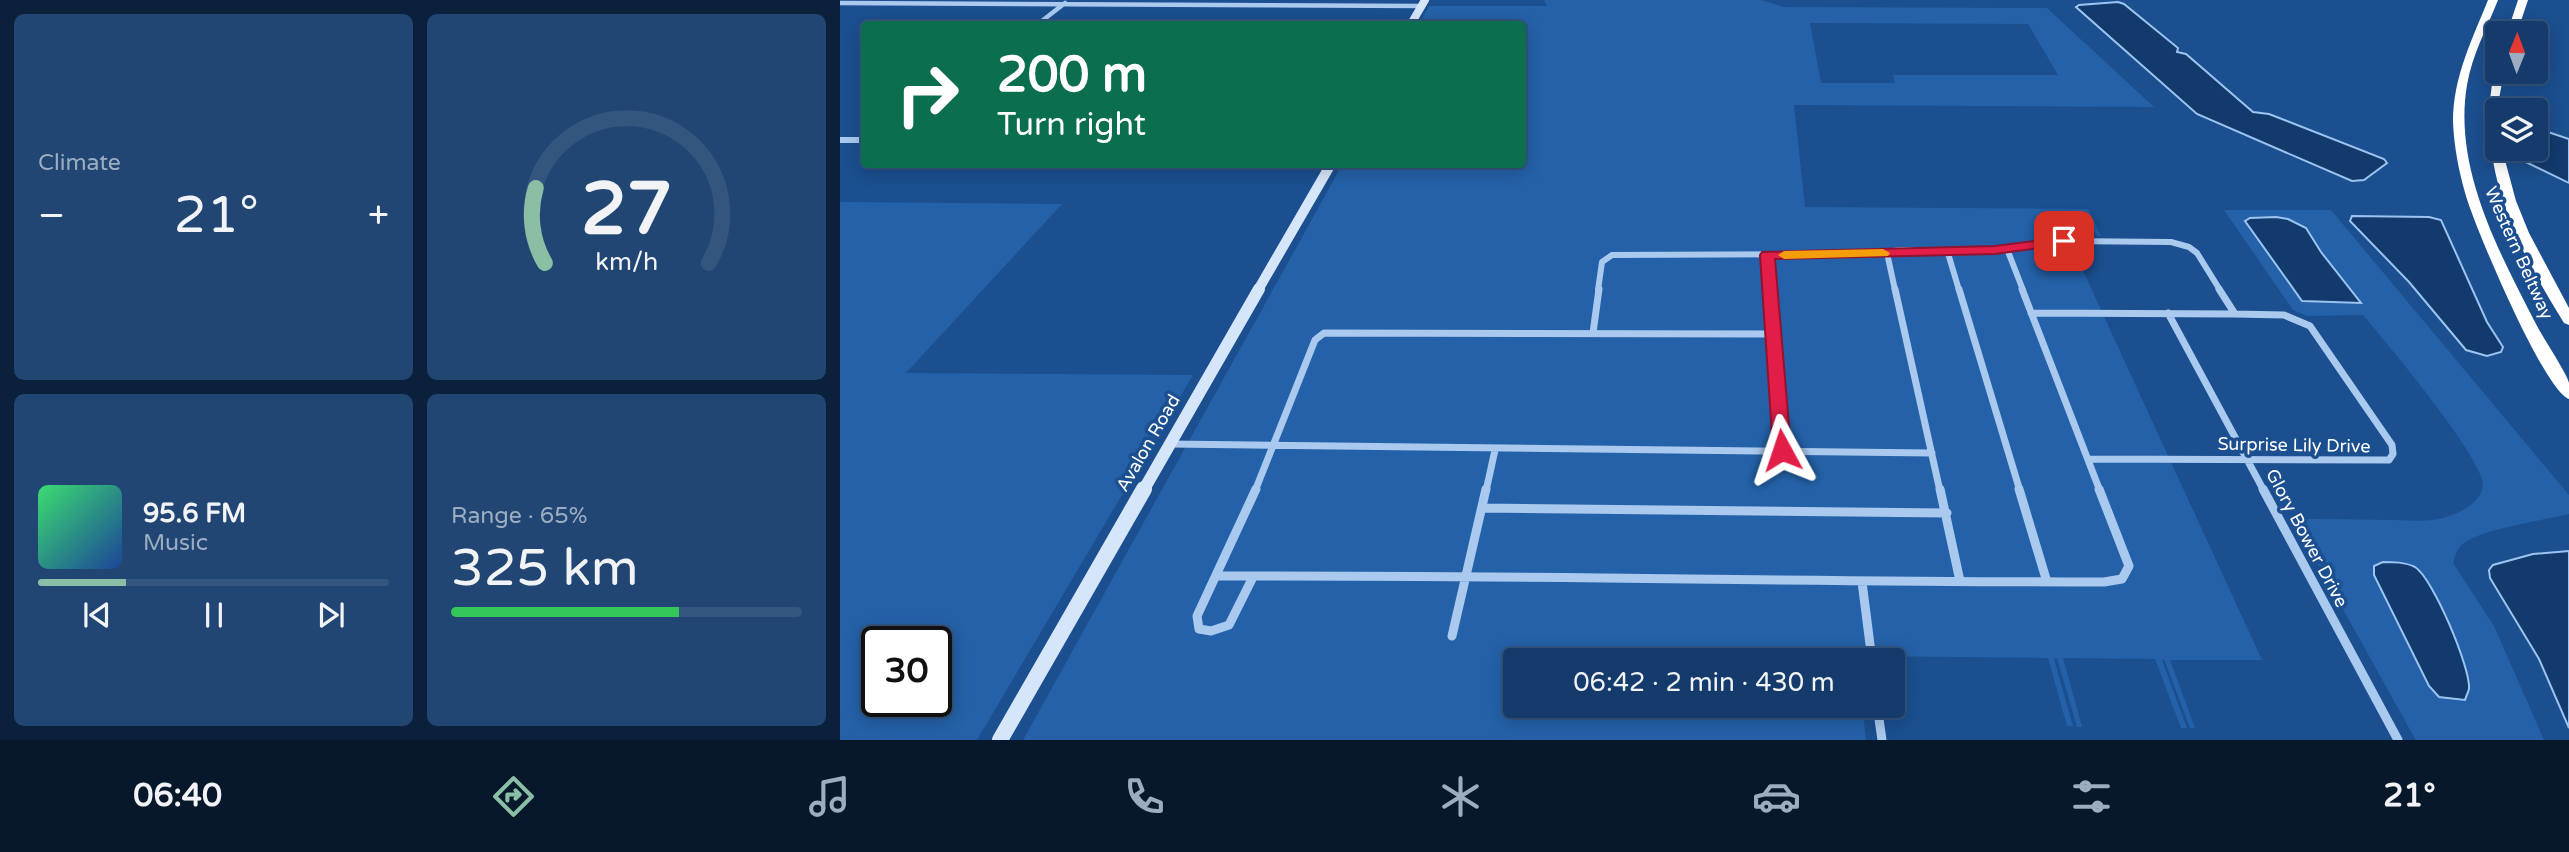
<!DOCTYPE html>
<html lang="en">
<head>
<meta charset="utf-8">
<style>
	body { margin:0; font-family:"Varela Round",sans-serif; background:#214673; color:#f1f3f6; height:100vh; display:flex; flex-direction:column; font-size:26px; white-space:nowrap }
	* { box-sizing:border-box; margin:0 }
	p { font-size:23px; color:#9dadc1 }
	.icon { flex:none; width:38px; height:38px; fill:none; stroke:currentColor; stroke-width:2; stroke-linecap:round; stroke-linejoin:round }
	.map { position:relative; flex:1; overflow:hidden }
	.panel { display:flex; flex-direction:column; gap:14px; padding:14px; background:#0b203b; width:840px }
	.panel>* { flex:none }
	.top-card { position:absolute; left:21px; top:21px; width:665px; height:147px; border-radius:7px; box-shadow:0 4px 18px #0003,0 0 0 2px #33557e; background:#0b6e4f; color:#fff; overflow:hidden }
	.needle { width:46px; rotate:1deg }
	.controls { position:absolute; left:1645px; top:21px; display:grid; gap:14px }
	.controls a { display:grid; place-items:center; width:63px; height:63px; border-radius:7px; background:#143b6b; box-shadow:0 4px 18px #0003,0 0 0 2px #33557e; font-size:35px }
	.speed { position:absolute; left:21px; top:626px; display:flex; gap:14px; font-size:35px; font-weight:700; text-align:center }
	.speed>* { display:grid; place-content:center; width:91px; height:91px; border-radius:50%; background:#143b6b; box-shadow:0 4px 18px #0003,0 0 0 2px #33557e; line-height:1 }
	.speed .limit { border:4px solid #111; border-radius:10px; background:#fff; color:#111 }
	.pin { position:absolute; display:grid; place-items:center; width:60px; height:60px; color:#fff; margin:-30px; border-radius:14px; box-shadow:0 4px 10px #0006 }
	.me { position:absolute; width:77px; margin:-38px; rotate:355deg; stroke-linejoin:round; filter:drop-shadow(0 0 5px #0008) }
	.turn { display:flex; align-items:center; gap:24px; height:147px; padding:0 21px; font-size:32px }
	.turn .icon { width:91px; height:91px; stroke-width:2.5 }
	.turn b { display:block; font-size:49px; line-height:60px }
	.big { font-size:52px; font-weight:600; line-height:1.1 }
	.panel .card { flex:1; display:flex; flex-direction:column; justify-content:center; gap:10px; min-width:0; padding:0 24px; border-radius:10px; background:#214673 }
	.panel .dial { align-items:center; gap:0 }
	.dial svg { height:182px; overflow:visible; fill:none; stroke:#33557e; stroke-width:7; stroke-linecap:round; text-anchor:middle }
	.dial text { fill:#f1f3f6; stroke:none }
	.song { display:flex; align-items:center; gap:21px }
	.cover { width:84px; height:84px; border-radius:10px; background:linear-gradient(135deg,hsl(140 70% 55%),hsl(220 70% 35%)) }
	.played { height:7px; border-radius:4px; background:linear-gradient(90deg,#8abfa5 25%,#33557e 25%) }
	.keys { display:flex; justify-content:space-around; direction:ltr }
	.heat { display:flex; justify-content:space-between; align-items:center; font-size:38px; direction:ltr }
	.charge { height:10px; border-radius:5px; background:linear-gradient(90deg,#34c759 65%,#33557e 0) }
	.panel .tiles { flex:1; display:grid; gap:14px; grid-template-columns:repeat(2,1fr) }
	.trip { position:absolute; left:663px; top:648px; width:402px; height:70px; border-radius:7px; background:#143b6b; box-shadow:0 4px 18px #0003,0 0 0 2px #33557e; font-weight:600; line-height:70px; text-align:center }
	.dock { display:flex; height:112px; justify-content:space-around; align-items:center; background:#08182b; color:#9dadc1 }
	.dock .icon { width:49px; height:49px }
	.dock .on { color:#8abfa5 }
	.dock b { font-size:32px; color:#f1f3f6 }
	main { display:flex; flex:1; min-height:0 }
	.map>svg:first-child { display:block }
	.green { fill:#2461a8; fill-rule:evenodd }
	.water { fill:#123a6d; stroke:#9cc4f0; stroke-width:2 }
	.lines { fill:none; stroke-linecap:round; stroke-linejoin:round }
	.street-far3 { stroke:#a9c9ee; stroke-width:4.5 }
	.street-far2 { stroke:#a9c9ee; stroke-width:6 }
	.street-far1 { stroke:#a9c9ee; stroke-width:7 }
	.street { stroke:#a9c9ee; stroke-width:9 }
	.secondary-far3 { stroke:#d6e6fa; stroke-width:8 }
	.secondary-far2 { stroke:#d6e6fa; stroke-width:10 }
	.secondary-far1 { stroke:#d6e6fa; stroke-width:12 }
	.secondary { stroke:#d6e6fa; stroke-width:16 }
	.highway { fill:#fff; fill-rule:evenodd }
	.route { fill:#e11d48; stroke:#92132f; stroke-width:2 }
	.slow { fill:#f59e0b }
	.labels { text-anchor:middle; stroke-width:7; stroke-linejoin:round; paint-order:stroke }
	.street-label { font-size:18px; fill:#fff; stroke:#1b4f8f }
</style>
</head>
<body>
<main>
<section class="panel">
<div class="tiles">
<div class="card"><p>Climate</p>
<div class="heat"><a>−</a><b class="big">21°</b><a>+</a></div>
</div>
<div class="card dial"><svg viewBox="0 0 100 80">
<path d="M14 69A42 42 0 1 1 86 69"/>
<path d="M14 69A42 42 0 0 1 10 36" stroke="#8abfa5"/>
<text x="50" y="56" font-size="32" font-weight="700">27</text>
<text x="50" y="72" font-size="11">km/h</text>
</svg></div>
<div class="card">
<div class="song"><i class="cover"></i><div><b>95.6 FM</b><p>Music</p></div></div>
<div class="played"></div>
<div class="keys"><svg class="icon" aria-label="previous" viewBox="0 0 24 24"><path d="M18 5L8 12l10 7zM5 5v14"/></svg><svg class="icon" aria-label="pause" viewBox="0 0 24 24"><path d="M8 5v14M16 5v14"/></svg><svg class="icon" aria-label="next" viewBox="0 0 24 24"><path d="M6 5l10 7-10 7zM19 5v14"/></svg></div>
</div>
<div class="card"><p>Range · 65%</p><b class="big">325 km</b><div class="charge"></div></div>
</div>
</section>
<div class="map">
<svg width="1729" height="740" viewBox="0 0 1729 740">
	<rect width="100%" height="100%" fill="#1b4f8f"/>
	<path class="green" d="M704,0H921L944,7L1207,8L1314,107L954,105L965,207L1248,209L1261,236H1257L1253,230L1254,236H1227L1422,660H1330L1355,728H1350L1324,659L1322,660L1347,728H1341L1315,659L1223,658L1242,727H1237L1217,658L1214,659L1233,726H1227L1208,658L1016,656V660H676V705H1022L1026,740H183L502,165L682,164V24H579L589,6H707ZM970,23L1188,24L1218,75H1053L1055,83H981Z
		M0,202L222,204L66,373L353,375L137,740H0ZM37,642H96V702H37Z
		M1384,210H1491L1729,495V514C1705,520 1640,529 1623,544C1617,549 1615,556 1613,563L1654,626L1704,740H1576L1574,737L1453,519C1486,519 1518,519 1550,520C1569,520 1591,523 1609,516C1622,512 1642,501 1643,485C1644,459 1545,341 1523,315L1467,316L1453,310Z"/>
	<path class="water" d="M1278,2L1284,4L1338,48L1337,52L1346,54L1413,112L1429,114L1544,159L1547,163L1524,180L1512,181L1357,114L1236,7L1239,5Z
		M1696,128L1729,139V183L1659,149H1696Z
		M1512,216L1589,217L1601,220L1647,322L1663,347L1661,352L1647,356L1626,350L1569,282L1510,221Z
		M1436,217L1448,219L1466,228L1481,252L1521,303L1462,301L1405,221L1410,218Z
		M1729,551V728L1699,659L1650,578L1649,570L1653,565L1693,554Z
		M1543,562C1553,562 1565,562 1575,567C1593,578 1631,669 1629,689C1628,693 1626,696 1625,700L1599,697L1589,686L1534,575V566Z"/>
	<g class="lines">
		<path class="street-far3" d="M0,3L582,6
			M198,24L225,3"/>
		<path class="street-far2" d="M0,140H24
			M1167,249L1183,290
			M1107,250L1119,290
			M1047,253L1055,290
			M927,255L930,290
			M758,290L762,262L772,255L1020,254L1062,250H1155L1224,241L1331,242L1349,247L1357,253L1380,290"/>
		<path class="street-far1" d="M930,289L942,450
			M1055,289L1100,491
			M1119,289L1180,491
			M1182,289L1260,491
			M1191,313L1395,314
			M1328,313L1424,491
			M753,333L759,289
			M330,444L1092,453
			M1248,459L1549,460L1553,454L1552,445L1470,326L1444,315L1395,314L1379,289
			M415,491L475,340L484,333L932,334
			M646,491L655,450"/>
		<path class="street" d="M1100,489L1120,581
			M1179,489L1207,582
			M1423,489L1558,740
			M642,508L1107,513
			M377,576C673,575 968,582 1264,582L1282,579L1289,566L1259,489
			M413,577L389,625L371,631L359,629L357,616L416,489
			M1022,582L1032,660
			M612,636L646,489
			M1037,705L1042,740"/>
		<path class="secondary-far3" d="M571,24L585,0"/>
		<path class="secondary-far2" d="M418,290L491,164"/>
		<path class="secondary-far1" d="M303,491L419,289"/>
		<path class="secondary" d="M160,740L304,489"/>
		<path class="highway" d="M1648,0H1658C1647,28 1632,55 1627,85C1613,168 1659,252 1695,322C1701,335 1727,373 1729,383C1729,387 1729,394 1729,399C1704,391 1635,227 1626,196C1619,172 1614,147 1613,122C1613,77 1632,40 1648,0Z
			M1678,0H1688L1677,33H1667Z
			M1657,69V72H1664L1657,110V149H1662L1676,201L1689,233L1729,308V325L1724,323C1675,245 1636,166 1654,72Z"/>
	</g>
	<path class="route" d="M1224,237L1229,238V244L1155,254L935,259L951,450L948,455H936L933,450L920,255L922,252L1155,246Z"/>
	<path class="slow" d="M1043,249L1050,253L1048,256L944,259L938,255L944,251Z"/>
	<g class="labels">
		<g class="street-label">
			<text transform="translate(1679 253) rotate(66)" y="6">Western Beltway</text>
			<text transform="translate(308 443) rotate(-60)" y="6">Avalon Road</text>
			<text transform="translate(1454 445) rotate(1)" y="6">Surprise Lily Drive</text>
			<text transform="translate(1467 538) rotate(62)" y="6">Glory Bower Drive</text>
		</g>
	</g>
</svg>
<div class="controls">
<a><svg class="needle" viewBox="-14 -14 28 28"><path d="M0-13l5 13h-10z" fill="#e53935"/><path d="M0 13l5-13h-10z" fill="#9dadc1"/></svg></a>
<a><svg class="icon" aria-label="layers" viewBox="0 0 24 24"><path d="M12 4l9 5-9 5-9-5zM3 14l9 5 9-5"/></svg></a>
</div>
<div class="speed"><div class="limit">30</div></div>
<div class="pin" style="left:1224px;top:241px;background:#d93025"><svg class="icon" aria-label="arrive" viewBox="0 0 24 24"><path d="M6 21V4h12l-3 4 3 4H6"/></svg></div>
<svg class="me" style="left:942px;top:450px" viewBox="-20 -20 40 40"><path d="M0-17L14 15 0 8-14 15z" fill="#e11d48" stroke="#fff" stroke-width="4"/></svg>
<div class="trip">06:42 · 2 min · 430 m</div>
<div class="top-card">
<div class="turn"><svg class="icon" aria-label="right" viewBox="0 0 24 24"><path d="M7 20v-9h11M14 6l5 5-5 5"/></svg><div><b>200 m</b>Turn right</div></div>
</div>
</div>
</main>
<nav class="dock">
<b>06:40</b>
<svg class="icon on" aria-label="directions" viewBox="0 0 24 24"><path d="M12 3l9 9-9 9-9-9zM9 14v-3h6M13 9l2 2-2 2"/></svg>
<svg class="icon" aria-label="music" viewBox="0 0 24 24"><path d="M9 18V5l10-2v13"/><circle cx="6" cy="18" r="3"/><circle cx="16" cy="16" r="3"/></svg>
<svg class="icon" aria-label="phone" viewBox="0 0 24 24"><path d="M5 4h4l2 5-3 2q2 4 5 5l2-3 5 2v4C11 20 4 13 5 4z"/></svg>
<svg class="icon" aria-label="climate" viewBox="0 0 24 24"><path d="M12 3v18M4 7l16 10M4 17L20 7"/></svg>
<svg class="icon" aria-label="car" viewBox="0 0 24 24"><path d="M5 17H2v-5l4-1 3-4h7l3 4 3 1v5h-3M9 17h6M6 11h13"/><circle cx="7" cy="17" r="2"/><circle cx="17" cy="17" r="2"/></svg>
<svg class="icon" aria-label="filters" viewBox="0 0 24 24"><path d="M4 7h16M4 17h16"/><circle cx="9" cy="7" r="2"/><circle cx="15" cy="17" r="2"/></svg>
<b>21°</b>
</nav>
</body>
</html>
